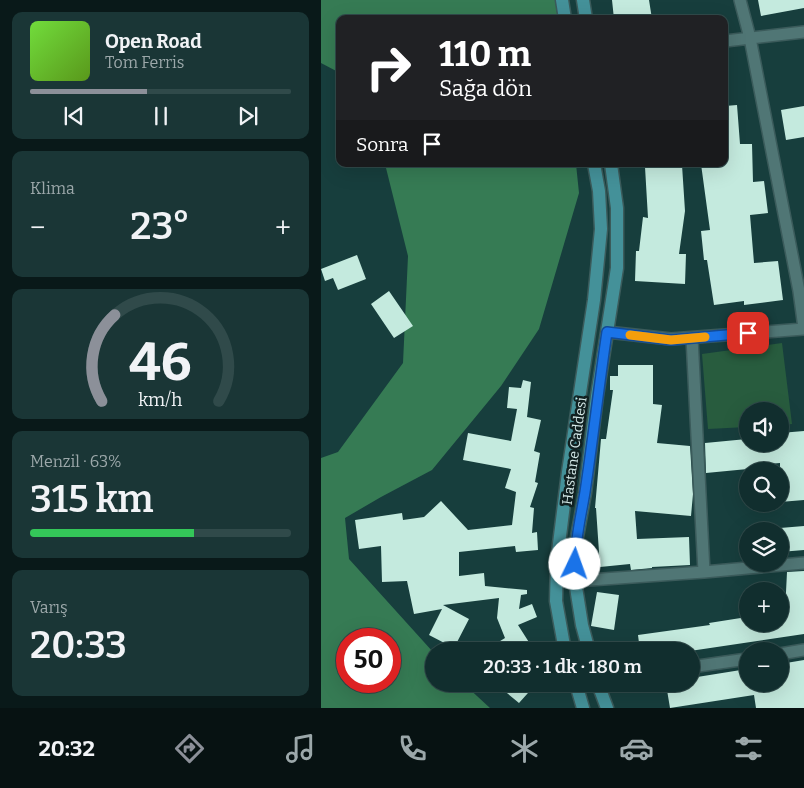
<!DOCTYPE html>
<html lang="tr">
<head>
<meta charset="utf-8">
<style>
	body { margin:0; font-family:Bitter,serif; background:#1a3636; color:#f1f3f6; height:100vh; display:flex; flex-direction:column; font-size:19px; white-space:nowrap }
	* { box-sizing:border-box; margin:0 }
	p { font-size:16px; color:#9ca8aa }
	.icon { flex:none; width:28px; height:28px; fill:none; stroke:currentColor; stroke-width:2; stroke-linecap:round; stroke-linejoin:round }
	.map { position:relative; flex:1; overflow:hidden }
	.side { display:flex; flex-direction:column; gap:12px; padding:12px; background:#091919; width:321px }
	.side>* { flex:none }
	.hud { position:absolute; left:15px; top:15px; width:392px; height:152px; border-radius:10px; box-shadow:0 5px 20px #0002,0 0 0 1px #304a4a; background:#202124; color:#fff; overflow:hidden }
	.controls { position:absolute; left:418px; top:402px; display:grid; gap:10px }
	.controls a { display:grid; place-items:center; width:50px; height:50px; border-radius:50%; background:#112e2e; box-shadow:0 5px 20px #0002,0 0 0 1px #304a4a; font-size:25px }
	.speed { position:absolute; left:15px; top:628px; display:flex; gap:10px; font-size:25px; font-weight:700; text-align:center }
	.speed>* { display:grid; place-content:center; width:65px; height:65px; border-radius:50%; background:#112e2e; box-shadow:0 5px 20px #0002,0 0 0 1px #304a4a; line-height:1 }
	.speed .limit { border:8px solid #d22; background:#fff; color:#111 }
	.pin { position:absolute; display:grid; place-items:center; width:42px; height:42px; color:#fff; margin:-21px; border-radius:10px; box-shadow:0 2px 8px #0006 }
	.me { position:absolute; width:55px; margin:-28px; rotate:3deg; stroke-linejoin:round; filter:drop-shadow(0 0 4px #0008) }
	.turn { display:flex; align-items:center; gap:18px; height:105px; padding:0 20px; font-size:22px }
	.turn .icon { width:65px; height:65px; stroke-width:2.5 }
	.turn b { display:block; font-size:35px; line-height:42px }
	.then { display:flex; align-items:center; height:48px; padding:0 20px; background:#0003; gap:10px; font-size:19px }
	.big { font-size:38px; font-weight:600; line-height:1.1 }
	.side .tile { flex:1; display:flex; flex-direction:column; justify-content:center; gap:8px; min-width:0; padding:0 18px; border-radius:10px; background:#1a3636 }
	.side .dial { align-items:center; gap:0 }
	.dial svg { height:130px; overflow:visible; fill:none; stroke:#304a4a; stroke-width:7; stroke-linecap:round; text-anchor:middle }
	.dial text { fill:#f1f3f6; stroke:none }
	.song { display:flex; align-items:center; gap:15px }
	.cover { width:60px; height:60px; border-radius:8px; background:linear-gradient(135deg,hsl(100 70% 55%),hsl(90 70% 35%)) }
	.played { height:5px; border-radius:2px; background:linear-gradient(90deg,#8c9099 45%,#304a4a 45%) }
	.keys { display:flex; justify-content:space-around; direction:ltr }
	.heat { display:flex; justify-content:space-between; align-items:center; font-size:28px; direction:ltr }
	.charge { height:8px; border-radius:4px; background:linear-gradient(90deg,#34c759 63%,#304a4a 0) }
	.trip { position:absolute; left:104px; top:642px; width:275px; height:50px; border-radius:25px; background:#112e2e; box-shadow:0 5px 20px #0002,0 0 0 1px #304a4a; font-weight:600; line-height:50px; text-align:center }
	.tabs { display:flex; height:80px; justify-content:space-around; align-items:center; background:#071212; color:#9ca8aa }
	.tabs .icon { width:35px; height:35px }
	.tabs .active { color:#8c9099 }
	.tabs b { font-size:22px; color:#f1f3f6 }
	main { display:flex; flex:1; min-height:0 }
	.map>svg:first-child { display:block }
	.green { fill:#285c3e }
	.forest { fill:#367b54; fill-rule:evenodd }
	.building { fill:#c4eade }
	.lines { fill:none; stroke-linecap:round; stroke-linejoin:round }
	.minor-casing { stroke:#3b5b5b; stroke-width:14 }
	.secondary-casing { stroke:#3b5b5b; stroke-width:15 }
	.minor { stroke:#507675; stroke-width:11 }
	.secondary { stroke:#449199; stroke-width:12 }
	.route-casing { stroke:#114b97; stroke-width:12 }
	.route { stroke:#1a73e8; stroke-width:9 }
	.slow { stroke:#f59e0b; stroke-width:9 }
	.labels { text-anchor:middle; stroke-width:5; stroke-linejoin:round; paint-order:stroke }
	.street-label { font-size:14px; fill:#d4e9e8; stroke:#112121 }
</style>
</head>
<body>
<main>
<section class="side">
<div class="tile">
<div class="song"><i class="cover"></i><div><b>Open Road</b><p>Tom Ferris</p></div></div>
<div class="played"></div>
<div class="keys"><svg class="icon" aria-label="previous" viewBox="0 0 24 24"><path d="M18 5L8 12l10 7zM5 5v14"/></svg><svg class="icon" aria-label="pause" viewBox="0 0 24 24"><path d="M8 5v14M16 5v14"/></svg><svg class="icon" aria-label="next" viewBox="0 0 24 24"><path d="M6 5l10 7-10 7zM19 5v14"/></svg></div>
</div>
<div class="tile"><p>Klima</p>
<div class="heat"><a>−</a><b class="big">23°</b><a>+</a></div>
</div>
<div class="tile dial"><svg viewBox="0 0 100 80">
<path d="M14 69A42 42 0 1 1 86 69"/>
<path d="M14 69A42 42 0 0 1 22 16" stroke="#8c9099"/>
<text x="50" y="56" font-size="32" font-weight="700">46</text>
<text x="50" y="72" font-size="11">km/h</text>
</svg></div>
<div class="tile"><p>Menzil · 63%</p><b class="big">315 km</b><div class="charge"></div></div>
<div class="tile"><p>Varış</p><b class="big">20:33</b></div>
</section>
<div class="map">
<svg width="483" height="708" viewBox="0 0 483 708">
	<rect width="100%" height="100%" fill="#173e3d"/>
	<path class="green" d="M461,343L471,424L459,425V411H426V427L387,429L381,354Z"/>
	<path class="forest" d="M0,0H234L237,19H19V73L0,63Z
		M64,164H255L258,193L218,329L180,386L111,470L60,497L24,518L28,559L112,652V684H143L169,708H0V458L17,452L82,363L87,256ZM26,639H69V681H26Z"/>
	<path class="building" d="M291,0H328L331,19H293Z
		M437,0H483V8L440,16Z
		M416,105L419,144H431L432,182L443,181L447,213L429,215L433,263L457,261L462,300L423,305V301L393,305L386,260H383L380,231L389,230L380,164H404V106Z
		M483,106V137L465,140L460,110Z
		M361,165L364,211L358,254H365L364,284L314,281L315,251H318L322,217L327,218L324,167Z
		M36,255L45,279L17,290L12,278L4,281L0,269Z
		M68,291L92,326L73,338L50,304Z
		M297,365H332V404L341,405L336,443L369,446L372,494L370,516L314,511L316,539L368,537L369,565L331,567V568L310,570L309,564L279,567L275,508H274L280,439H285L292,390H289V376H297Z
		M202,380L210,382L206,417L220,420L213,451L219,453L214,482L217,483L209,507L213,508L211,533L216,532L217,550L195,552L194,546L138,552V576L163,573L164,586L206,590V594L200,595L198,609L211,604L216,617L197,625L211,647L203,651H163L184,638L176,618L178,598L122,605L148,619L133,648L108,635L121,609L93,614L86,581L61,582L60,546L38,549L34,520L81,513L82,520L103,517L120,501L147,530L191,525L195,492L184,488L190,469L142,460L147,433L190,441L196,409L186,408L188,387L200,388Z
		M483,431V500L459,502V463L436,465L437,468L385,473L384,443L426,439V444H459V433Z
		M483,526V550L459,552V528Z
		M483,571V634L369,651H319L317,635L389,625L388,623L426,617V624H459V612H464L466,572Z
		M276,592L298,595L293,630L270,626Z
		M483,660V708H435L433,695L349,708L345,684H370V678L426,669V684H459V664Z
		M175,684H215L198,703Z"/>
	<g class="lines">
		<g class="minor-casing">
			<path id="minor" d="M419,0L429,38L478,291L483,328
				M404,41L483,32
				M286,332L350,339L483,329
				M371,338L383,572
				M254,581L383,572L483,563
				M459,654L483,650
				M370,667L426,659"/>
		</g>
		<g class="secondary-casing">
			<path id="secondary" d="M241,0L244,19
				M262,0L265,19
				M244,651L235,601L236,560L247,472L273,300L280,229L278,191L273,164
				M268,651L261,625L254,581V548L264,493L276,396L296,268V208L290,164
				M255,684L262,708
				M277,684L286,708"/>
		</g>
		<use href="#minor" class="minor"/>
		<use href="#secondary" class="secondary"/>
	</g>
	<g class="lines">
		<g class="route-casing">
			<path id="route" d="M254,564C254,540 260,516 264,492C272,439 278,385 286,332L350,340L427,333"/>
		</g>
		<use href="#route" class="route"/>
		<path class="slow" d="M309,335L350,340L384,337"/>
	</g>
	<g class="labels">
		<g class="street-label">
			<text transform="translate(253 451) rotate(-82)" y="5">Hastane Caddesi</text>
		</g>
	</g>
</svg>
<div class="controls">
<a><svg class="icon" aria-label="sound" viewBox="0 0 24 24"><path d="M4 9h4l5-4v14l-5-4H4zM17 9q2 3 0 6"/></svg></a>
<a><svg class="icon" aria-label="search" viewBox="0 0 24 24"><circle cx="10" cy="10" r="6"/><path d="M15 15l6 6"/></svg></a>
<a><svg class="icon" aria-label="layers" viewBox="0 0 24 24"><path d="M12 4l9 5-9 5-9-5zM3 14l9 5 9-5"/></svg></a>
<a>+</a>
<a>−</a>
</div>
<div class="speed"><div class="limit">50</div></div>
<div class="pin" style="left:427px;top:333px;background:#d93025"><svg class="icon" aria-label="arrive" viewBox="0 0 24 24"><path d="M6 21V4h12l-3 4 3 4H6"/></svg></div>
<svg class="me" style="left:254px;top:564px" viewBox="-20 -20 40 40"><circle r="19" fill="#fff"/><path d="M0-13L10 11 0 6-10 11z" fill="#1a73e8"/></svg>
<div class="trip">20:33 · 1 dk · 180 m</div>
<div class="hud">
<div class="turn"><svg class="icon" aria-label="right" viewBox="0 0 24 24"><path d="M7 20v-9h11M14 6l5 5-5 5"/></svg><div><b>110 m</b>Sağa dön</div></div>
<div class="then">Sonra<svg class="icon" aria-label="arrive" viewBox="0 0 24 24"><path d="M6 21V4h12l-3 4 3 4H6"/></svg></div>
</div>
</div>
</main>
<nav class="tabs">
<b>20:32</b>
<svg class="icon active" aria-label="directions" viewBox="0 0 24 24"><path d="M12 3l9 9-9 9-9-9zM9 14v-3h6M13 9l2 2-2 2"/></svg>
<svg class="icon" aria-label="music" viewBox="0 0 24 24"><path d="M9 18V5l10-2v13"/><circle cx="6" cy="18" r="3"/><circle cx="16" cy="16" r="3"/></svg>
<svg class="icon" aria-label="phone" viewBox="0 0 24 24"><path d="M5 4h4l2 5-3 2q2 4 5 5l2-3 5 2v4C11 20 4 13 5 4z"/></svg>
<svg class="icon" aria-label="climate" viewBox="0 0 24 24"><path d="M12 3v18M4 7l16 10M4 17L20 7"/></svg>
<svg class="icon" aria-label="car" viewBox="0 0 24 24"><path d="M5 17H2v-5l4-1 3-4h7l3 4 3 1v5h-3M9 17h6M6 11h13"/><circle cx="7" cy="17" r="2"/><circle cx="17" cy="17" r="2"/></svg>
<svg class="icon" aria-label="filters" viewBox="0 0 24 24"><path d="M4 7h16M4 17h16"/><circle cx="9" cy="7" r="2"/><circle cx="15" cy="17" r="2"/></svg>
</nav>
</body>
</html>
